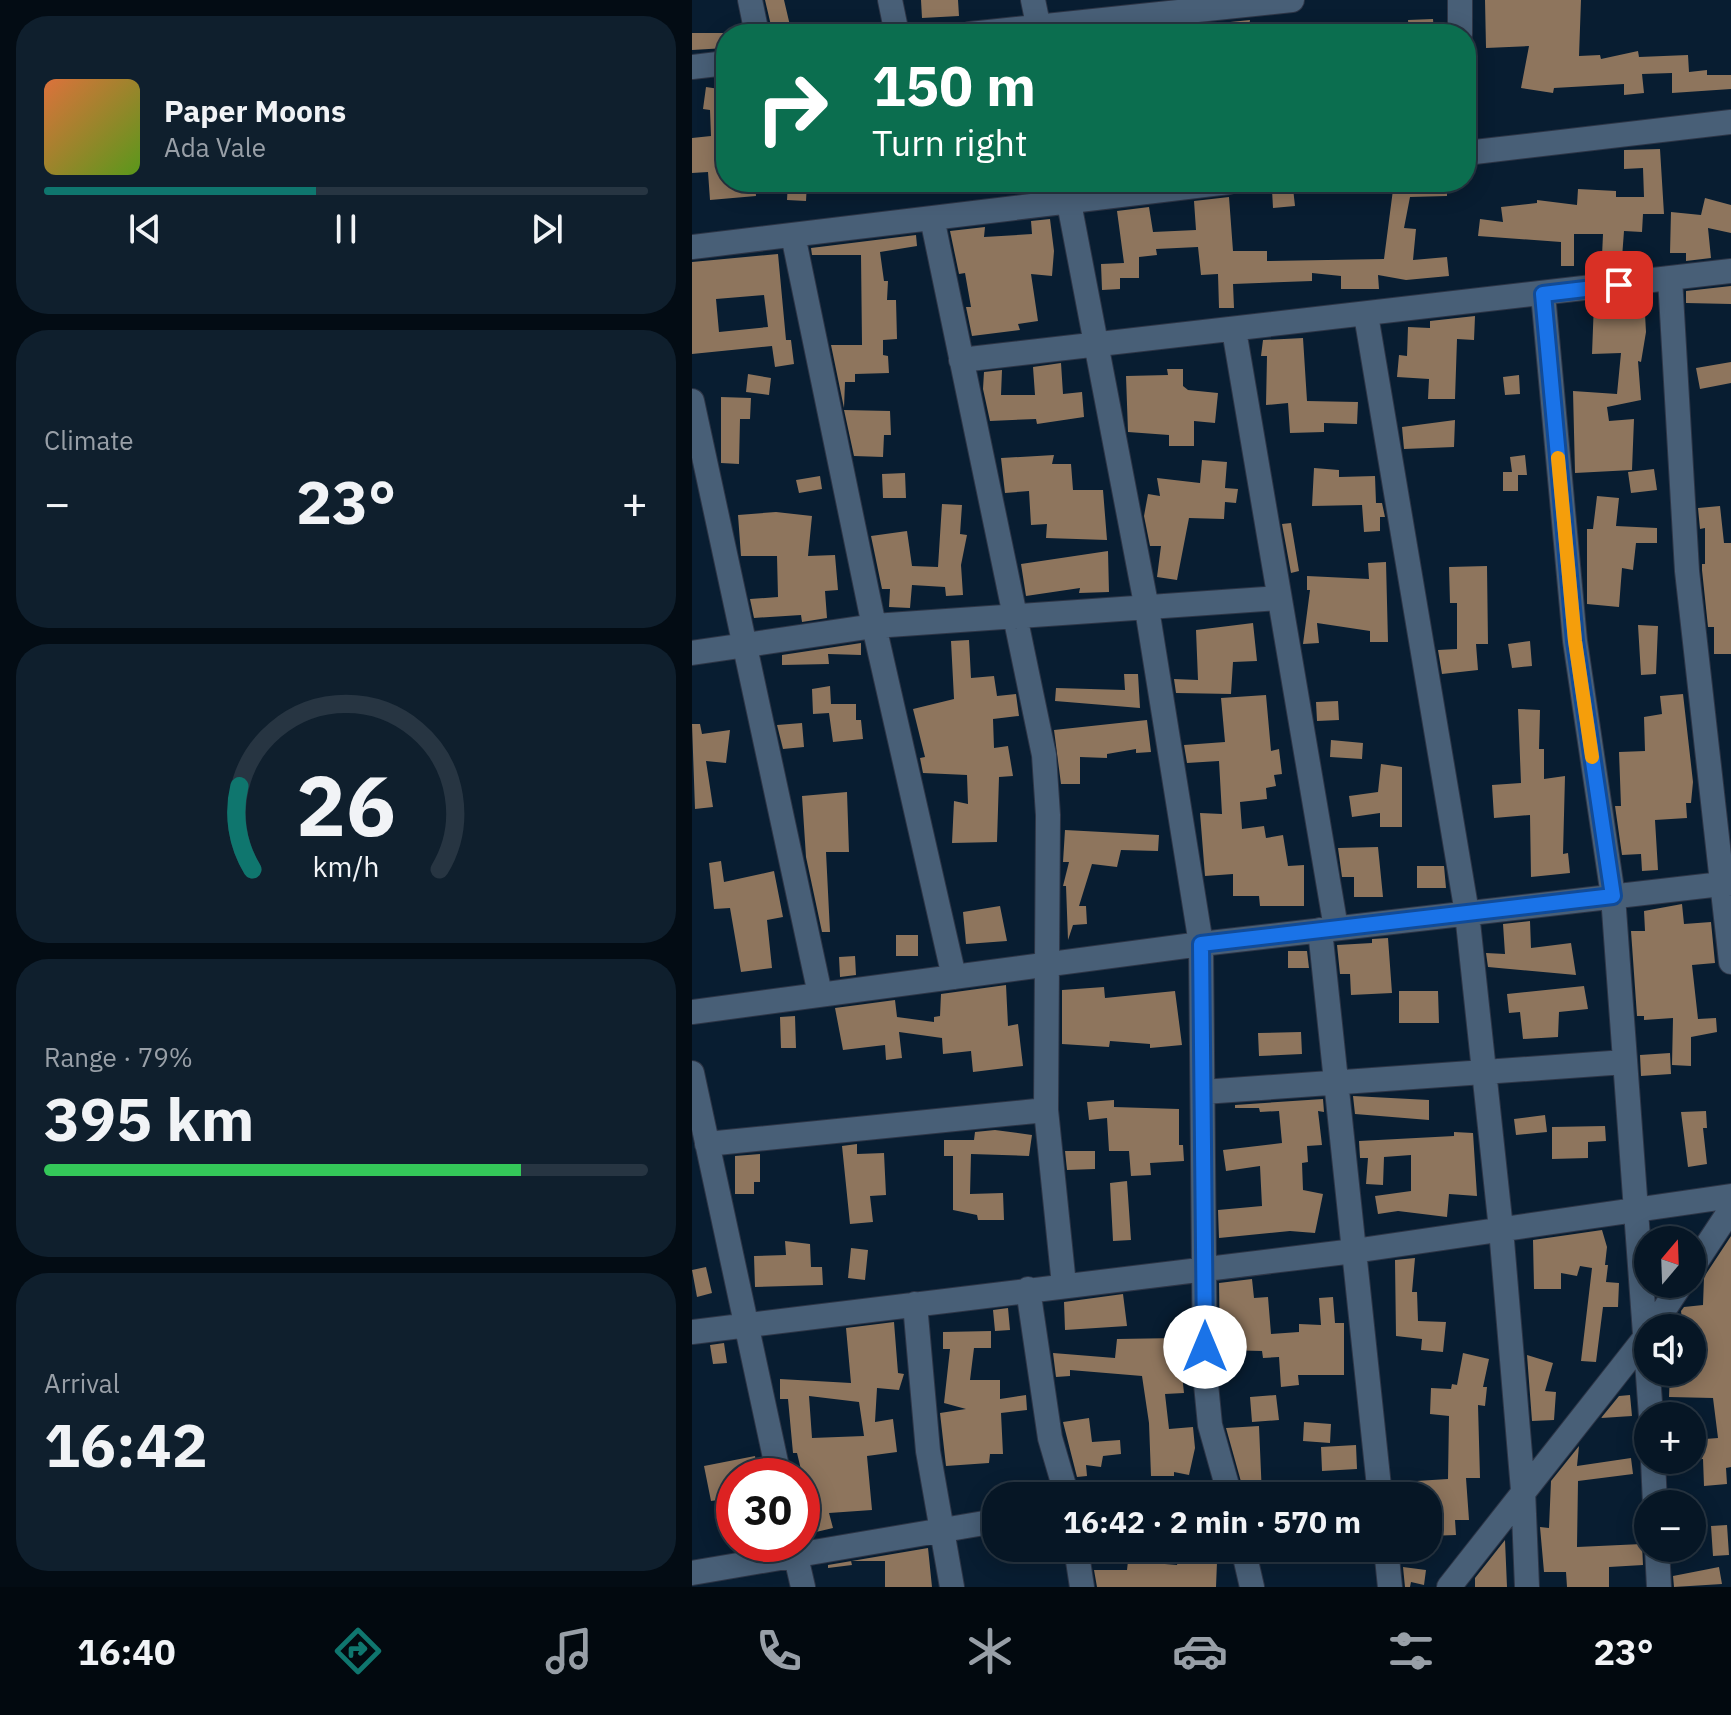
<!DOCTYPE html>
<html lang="en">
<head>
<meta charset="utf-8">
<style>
	body { margin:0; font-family:"IBM Plex Sans",sans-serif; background:#0f1f2d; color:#f1f3f6; height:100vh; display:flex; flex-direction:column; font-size:30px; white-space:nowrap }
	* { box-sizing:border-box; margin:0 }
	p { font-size:26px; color:#989fa7 }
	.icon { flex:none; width:44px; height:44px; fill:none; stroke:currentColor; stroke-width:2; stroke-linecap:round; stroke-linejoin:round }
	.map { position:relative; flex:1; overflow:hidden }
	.drawer { display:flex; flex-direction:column; gap:16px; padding:16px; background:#030c14; width:692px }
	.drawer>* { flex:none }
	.banner { position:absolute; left:24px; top:24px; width:760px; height:168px; border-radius:32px; box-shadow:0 4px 20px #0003,0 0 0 2px #273542; background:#0b6e4f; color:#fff; overflow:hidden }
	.needle { width:52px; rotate:19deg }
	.buttons { position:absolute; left:942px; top:1226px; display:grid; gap:16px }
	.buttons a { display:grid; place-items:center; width:72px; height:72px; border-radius:50%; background:#061625; box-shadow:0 4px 20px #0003,0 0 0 2px #273542; font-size:40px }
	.speed { position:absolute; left:24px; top:1458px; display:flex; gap:16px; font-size:40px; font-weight:700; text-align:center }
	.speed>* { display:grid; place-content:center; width:104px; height:104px; border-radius:50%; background:#061625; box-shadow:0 4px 20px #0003,0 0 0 2px #273542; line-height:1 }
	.speed .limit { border:12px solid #d22; background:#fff; color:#111 }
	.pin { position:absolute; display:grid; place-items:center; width:68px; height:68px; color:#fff; margin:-34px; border-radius:16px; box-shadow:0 4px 12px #0006 }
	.me { position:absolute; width:88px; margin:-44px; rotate:0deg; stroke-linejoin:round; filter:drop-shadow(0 0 6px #0008) }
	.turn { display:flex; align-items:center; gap:28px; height:168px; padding:0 24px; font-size:36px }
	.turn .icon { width:104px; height:104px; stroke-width:2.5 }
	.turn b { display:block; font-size:56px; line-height:68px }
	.big { font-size:60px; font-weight:700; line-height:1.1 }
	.drawer .tile { flex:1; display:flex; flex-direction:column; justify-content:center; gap:12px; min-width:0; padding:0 28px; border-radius:32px; background:#0f1f2d }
	.drawer .dial { align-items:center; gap:0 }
	.dial svg { height:208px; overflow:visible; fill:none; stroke:#273542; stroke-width:7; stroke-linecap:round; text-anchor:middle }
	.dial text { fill:#f1f3f6; stroke:none }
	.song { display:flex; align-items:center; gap:24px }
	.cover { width:96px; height:96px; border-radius:12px; background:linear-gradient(135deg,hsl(20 70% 55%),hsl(90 70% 35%)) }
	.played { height:8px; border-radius:4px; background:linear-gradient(90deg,#0f766e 45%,#273542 45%) }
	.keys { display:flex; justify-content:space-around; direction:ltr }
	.heat { display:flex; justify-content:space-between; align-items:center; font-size:44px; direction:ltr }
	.charge { height:12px; border-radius:6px; background:linear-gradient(90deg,#34c759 79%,#273542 0) }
	.trip { position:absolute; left:290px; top:1482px; width:460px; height:80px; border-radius:32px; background:#061625; box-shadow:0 4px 20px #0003,0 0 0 2px #273542; font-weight:700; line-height:80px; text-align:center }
	.menu { display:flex; height:128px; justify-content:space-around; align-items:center; background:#02090f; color:#989fa7 }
	.menu .icon { width:56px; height:56px }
	.menu .current { color:#0f766e }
	.menu b { font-size:36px; color:#f1f3f6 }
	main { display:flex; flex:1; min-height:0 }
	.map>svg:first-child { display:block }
	.building { fill:#8e755d; fill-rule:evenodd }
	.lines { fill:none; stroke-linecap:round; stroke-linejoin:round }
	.minor-casing { stroke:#2d3546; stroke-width:26 }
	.minor { stroke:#485f77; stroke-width:24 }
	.route-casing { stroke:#114b97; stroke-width:20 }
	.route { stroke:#1a73e8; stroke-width:14 }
	.slow { stroke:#f59e0b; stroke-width:14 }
</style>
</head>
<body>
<main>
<section class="drawer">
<div class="tile">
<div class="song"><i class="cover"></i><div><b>Paper Moons</b><p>Ada Vale</p></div></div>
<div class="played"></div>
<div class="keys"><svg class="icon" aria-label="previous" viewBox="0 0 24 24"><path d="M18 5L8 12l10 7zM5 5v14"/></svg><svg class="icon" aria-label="pause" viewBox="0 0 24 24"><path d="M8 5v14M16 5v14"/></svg><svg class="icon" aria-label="next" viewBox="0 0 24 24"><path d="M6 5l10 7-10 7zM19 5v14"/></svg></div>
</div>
<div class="tile"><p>Climate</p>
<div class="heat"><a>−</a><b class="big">23°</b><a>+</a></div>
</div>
<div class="tile dial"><svg viewBox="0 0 100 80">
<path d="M14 69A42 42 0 1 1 86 69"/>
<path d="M14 69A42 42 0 0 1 9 37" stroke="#0f766e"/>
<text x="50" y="56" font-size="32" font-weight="700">26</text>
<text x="50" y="72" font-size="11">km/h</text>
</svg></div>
<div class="tile"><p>Range · 79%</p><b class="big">395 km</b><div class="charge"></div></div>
<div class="tile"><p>Arrival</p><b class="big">16:42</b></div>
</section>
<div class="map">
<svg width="1039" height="1587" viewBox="0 0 1039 1587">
	<rect width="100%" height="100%" fill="#081d31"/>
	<path class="building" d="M73,0H92L100,34H81Z
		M229,0H266L267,16L230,18Z
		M793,0H889L887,56L908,55L909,59L946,51L947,57L996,55L997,72L1015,70V75H1039V89L980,93V73L950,74L952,93L932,95V84L862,88L861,93L829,88L837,46L794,48Z
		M741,19L742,34H717L716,20Z
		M558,20L556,34L505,29L504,34H489V27Z
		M0,33H34V48L0,50Z
		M14,87L34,90V182H63L64,196L18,200L16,172L0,173V138L19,136L18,110L11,109Z
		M968,149L972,214H951L950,232L932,231L930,258L910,256L911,234H882V266H869V242L786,236L788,219L811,222L809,207L845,203V200L885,205L886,189L924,191V197H952L951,168L932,169V150Z
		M96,182H115L114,201L95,200Z
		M702,182H755V196L718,197L712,228L724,229L721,260L755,257L757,276L714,280L686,275L687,289H649V276L620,273V281L541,284L542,308H527L526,274L509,275L506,247L464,249L465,255L447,257V278H428V289L410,290L409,264L432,263L425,211L457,207L461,232L504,230L502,201L537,197L541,251H575V261L692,259Z
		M601,188L603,206L581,208L580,190Z
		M1013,198L1039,205V233L1016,228L1019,258L994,261V253H978L979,212L1009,215Z
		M358,219L362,251L360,276L339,274L346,321L326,324L328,330L280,336L274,307H279L273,273L267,274L258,231L293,227L292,237L340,234L339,221Z
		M224,235L225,246L188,252L192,281H196L195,300H204L205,339L191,340V355L196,356L197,373L163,374V382H153L152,408L139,345H170L169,255H120L119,248Z
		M86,254L94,340H99L102,364L83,367L80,346L0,354V262ZM72,295L76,327L27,332L24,299Z
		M1039,286V304L994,303V291Z
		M952,296L954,332L949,362L946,361L949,400L915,407L917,421L942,419L940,470L883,473L881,391L925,394L929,353L900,354L902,302Z
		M783,316L782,340L765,339L763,399H736L737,379L705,377L707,355L715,356L716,327L738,328V321Z
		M611,338L615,401L666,402L665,424L632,423V432L598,433L596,403L574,405L575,356H569L571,340Z
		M1039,362V383L1008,389L1004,368Z
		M369,363L371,394L390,392L392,417L345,424L344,419L298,421L291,389L292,372L310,370L309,395H343L341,367Z
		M475,369H491V386L496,390L526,393L523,423L502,421V446H477V435L436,432L434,376L476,375Z
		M56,374L79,378L77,395L54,392Z
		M827,375L828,394L813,395L811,377Z
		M29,397L59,398L58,419H48L47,464L29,463Z
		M152,410L198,411L199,435H192L191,457L162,456Z
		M763,420L762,447L712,449L710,427Z
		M362,455L360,464H379L381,490H411L415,540L354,538L355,524L339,525L337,491L313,493L309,458Z
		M833,455L835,475H826V491H811V472H820L818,457Z
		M510,460L535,462L533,488L546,489L544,503L533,502L532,519L497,518L485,580L465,577L469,546H458L452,516L456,494L468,496L465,478L508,483Z
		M622,468L647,470V477L683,476L684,503H690L693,517H688V531L672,532L670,505L620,506Z
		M962,469L965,490L939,493L936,472Z
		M213,473L214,498H191L190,474Z
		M128,476L130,489L107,493L104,480Z
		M905,496L927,498L924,526L965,528V543H944L941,570L930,568L927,607L895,604V529H901Z
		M250,504L270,505L268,534L275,535L269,565L271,595L254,596L253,587L220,585L218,608L197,607L198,589H190L179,536L215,531L220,566L246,567Z
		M1028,506L1032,543H1039V654H1022V627H1016L1010,570V564H1013V528L1008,529L1006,508Z
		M84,512L120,516L116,556L143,555L146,590L133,591L135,618L110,622L109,615L62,618L58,599L86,597L85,556H49L46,515Z
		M599,523L607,571L599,573L590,524Z
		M416,551L417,592L387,593L388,588L334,596L329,564Z
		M694,562L696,642H678V631L625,623L627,643L611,644L618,590H615V576L677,579L676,563Z
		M795,566L796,644H784L786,670L750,674L746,650L765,649V603H758L757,567Z
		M561,623L565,661L541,662L539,694L484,693L482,679L506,680L504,630Z
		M946,625L966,626L964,674L949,675Z
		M277,640L279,678L302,676L305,696L324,694L327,716L301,719L302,748L316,746L321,776L307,777L305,842L260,843L262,801L276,804L275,775L231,773L228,758L233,757L221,709L262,699L259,641Z
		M838,641L840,666L820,668L816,644Z
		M169,643V655L136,654L137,664L90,665V655Z
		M432,674H446L448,708L363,701L364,688L433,690Z
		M138,686L139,704H164V720H169L171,739L141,742L137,713L121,714L120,689Z
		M991,694L1001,782L999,803H994L995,818L963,820L966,870L950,871L949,854L930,855L923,806H929L927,752L953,751L952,717L970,714L968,696Z
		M574,695L579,751L587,749L590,774L582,775L584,786L574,788L575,799L548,802L550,829L572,826L574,838L591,835L596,866L612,865V906H568L567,896H541V874L513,876L508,813L530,814L527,761L495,763L492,745L533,742L529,698Z
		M646,701L647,720L625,721L624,702Z
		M826,709L848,710L847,749H852V779L873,776L871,854L876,853L878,873L839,877L838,815L802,818L800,785L829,783Z
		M455,720L459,752L444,753V749L415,754V758L388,757V784H369L362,730Z
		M110,723L112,747L91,749L85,725Z
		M0,724H8L10,734L38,730L34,763L14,761L21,807L3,809Z
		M639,740L671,743L670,759L638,757Z
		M689,764L710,767V827H688V813L660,817L657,796L686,792Z
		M155,792L157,852H134L138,932H130L114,857L110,796Z
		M373,830L467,835L466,851L429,850L425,867L400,864L387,906H394L395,924L381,925L376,940L374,886H371L377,862H371Z
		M686,847L691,897H662V877H650L646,848Z
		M29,861L32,882L82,871L91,917L75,920L80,968L49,972L38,908L22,909L17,863Z
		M725,866H752L754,888H725Z
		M990,904L992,924L1019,922L1023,963L1000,965L1006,1019L1024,1018L1025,1032L999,1037V1066L980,1065L981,1018L952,1020V1016H945L939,931H953L952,911Z
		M308,906L315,941L274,944L271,912Z
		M838,921L839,948L879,943L884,975L796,967L794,953L813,954L811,924Z
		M204,935H226V956H204Z
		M696,938L700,993L659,995L658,974H648L645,945L680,943V939Z
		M596,951H615L617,968H596Z
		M163,956L164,975L148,977L147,957Z
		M314,985L316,1026L326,1024L331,1066L281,1072L279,1051L251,1054L250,1038L207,1032L210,1058L194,1060L193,1045L151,1050L143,1008L203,1000L205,1017L242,1022V1017L248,1016L249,994Z
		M892,986L896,1009L867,1012L866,1037L831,1039L828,1012L817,1013L815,994Z
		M412,987L413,998L483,991L490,1045L458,1048V1044L418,1041L417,1047L370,1044V990Z
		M707,991H746L747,1023H707Z
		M103,1016L104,1048H89L88,1017Z
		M609,1032L610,1054L567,1056L566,1033Z
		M978,1053L979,1074L949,1076L948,1055Z
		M661,1096L737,1100V1120L663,1114Z
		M631,1099L632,1112L626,1111L630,1145L615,1146L616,1162L610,1163L611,1190L631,1194L623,1233L598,1231L527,1238L526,1210L570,1206L568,1166L534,1171L531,1150L590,1143L587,1111L568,1112L567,1108H543V1105Z
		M422,1100V1107L487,1109V1145H491L492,1161L458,1163L459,1175L439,1176L437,1151H417L415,1118L397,1120L395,1102Z
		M1014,1111L1015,1128H1011L1015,1164L996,1167L989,1112Z
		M853,1115L855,1132L824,1135L822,1119Z
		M913,1126L914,1141L896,1142V1158L860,1159V1127Z
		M303,1130L340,1135L337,1156L279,1154L278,1194L311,1193L312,1220H286L285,1215L261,1210V1156H252V1140H282L283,1132Z
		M762,1132L781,1133L785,1196L757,1194L755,1217L706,1211L686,1214L683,1196L719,1191V1155L692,1157L691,1185L674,1184L676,1158H668L667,1141L762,1136Z
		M165,1144V1154L192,1153L194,1195L178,1196L181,1222L158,1224L150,1146Z
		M373,1151H403V1169L375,1170Z
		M68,1154V1182H62V1194H43V1156Z
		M435,1181L439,1240L421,1241L418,1183Z
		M910,1230L915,1247L913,1265H916L914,1282L927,1283L926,1307H911L904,1362L889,1361L900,1268L888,1266L885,1276L869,1273V1289H842L841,1240Z
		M1039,1236V1467L1034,1468L1035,1484L1012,1486L1011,1459L1000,1460V1440L1026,1438L1021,1398L977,1397L978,1372H1000V1328H991L989,1311L992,1307L1011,1305L1012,1277Z
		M93,1241L118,1244L119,1267H130L131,1285L63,1287L62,1256L94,1255Z
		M159,1248L176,1250L173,1280L156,1278Z
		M723,1258L720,1292H725L726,1321L754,1322L751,1352L729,1350L730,1339L704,1336L703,1260Z
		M14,1267L20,1293L5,1297L0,1270Z
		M560,1279L562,1298L576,1297L579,1334L607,1332V1324L629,1325L627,1298L641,1297L643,1323H652V1375H606L607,1385L589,1387L587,1357L571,1358L570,1351L528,1350L527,1283Z
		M431,1294L435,1326L373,1330L372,1302Z
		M316,1308L318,1330L303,1331L301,1310Z
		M202,1322L206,1373L212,1374L207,1390L185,1388L183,1422L201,1419L205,1452L175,1456L180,1510L137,1513L141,1528L124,1532L105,1453H101L96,1399H88V1379L159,1383L154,1328ZM117,1396L167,1402L172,1436L120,1438Z
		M299,1331V1348H282L278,1380H308V1399L334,1395L335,1410L309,1413L311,1454H298L297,1463L254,1466L248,1413L274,1409L252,1403L258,1349H251V1332Z
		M486,1338L492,1393L473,1394L477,1429L501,1427L503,1448L497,1475L482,1472V1476H459L457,1423L450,1376L378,1370V1376L364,1377L361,1353L423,1358L425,1339Z
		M32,1343L35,1363L21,1364L18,1345Z
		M771,1353L797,1359L791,1387H795L793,1406L786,1405L788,1478H774L777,1520H763L764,1535L736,1536V1496H708V1482L756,1479L757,1416L738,1414L739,1388L759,1389L760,1384L765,1385Z
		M835,1355L861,1363L853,1391L864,1392L862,1420L840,1421Z
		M584,1395L587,1420L560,1422L558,1397Z
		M938,1395L940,1416L909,1418L927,1396Z
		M397,1418L400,1442L428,1440L429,1454L411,1456L409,1467L394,1465L395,1476L385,1477L371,1422Z
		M612,1422L639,1424L638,1443L611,1441Z
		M567,1426L570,1496H553L534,1428Z
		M664,1445L665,1469L630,1471L629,1447Z
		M887,1446L885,1466L939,1458L941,1474L886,1481L885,1547L950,1544L951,1565L917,1567V1587H875L874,1572H852L848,1527L857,1528L859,1481Z
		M63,1456L66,1476H42V1544H36L26,1500L19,1501L12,1466Z
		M1035,1525L1037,1555L1021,1556L1019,1526Z
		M813,1540L815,1587H783V1578Z
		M236,1548L240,1587H193V1561H159L160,1565L136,1568V1565Z
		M436,1561L485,1565L486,1561L525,1562L524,1587H405L402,1570H435Z
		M711,1567L734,1570L732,1585L719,1582L718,1587H713Z
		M1027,1567L1030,1584L982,1587L981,1576Z"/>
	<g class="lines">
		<g class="minor-casing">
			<path id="minor" d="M58,0L65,34
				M198,0L205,34
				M341,0L348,34
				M278,34L600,0
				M768,34V0
				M0,67L34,63
				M774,153L1039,122
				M373,182L455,609L509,944L513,1374L518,1425L538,1496
				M240,218L352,755L356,815L354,1110L372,1285
				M101,235L182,626L262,977
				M0,247L537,182
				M978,278L995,571L1039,962
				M851,294L883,641L921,896L959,1416
				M674,315L775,913L809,1229L831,1490L835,1587
				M542,330L644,928
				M269,360L1039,271
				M0,401L128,994
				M0,653L182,626L587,598
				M628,930L688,1496
				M0,1012L509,944L1039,883
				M0,1073L87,1476
				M511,1092L933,1062
				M15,1144L354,1110
				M1000,1268L1039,1209
				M336,1289L358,1438L375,1496
				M223,1304L236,1451L260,1587
				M960,1328L989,1284
				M0,1332L662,1251L1039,1196
				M961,1460L963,1504
				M101,1544L111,1587
				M384,1548L390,1587
				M551,1548L560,1587
				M694,1548L698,1587
				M965,1548L967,1587
				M0,1573L304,1521
				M757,1587L956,1334"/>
		</g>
		<use href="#minor" class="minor"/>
	</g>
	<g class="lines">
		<g class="route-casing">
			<path id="route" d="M513,1347L509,944L921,896L883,641L851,294L927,285"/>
		</g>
		<use href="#route" class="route"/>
		<path class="slow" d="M866,458L883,641L900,757"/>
	</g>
</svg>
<div class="buttons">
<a><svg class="needle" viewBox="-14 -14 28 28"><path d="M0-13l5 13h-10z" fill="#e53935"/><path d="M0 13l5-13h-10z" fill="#989fa7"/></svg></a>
<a><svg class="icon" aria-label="sound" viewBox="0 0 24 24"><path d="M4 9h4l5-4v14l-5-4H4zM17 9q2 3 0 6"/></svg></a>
<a>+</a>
<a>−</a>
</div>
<div class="speed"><div class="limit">30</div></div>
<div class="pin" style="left:927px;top:285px;background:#d93025"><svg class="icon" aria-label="arrive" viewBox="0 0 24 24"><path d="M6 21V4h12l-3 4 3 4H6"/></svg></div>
<svg class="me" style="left:513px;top:1347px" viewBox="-20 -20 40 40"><circle r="19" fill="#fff"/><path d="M0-13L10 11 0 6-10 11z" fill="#1a73e8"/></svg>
<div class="trip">16:42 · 2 min · 570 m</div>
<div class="banner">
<div class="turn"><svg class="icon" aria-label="right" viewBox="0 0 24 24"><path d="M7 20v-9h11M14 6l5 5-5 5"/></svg><div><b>150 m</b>Turn right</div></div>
</div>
</div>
</main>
<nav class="menu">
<b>16:40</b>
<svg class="icon current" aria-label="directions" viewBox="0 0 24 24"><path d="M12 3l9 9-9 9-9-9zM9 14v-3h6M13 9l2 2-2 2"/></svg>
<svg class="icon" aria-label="music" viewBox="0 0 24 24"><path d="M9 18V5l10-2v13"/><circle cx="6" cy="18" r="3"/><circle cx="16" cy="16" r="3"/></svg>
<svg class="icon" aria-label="phone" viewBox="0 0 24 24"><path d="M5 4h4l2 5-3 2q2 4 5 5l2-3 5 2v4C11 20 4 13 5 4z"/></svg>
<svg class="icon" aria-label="climate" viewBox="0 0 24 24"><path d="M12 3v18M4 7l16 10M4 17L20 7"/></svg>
<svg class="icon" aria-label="car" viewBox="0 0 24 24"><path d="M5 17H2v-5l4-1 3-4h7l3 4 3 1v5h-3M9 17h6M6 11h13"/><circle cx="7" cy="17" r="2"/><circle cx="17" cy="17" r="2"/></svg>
<svg class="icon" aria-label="filters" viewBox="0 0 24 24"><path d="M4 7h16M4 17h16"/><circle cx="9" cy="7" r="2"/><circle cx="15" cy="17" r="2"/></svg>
<b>23°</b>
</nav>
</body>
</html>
